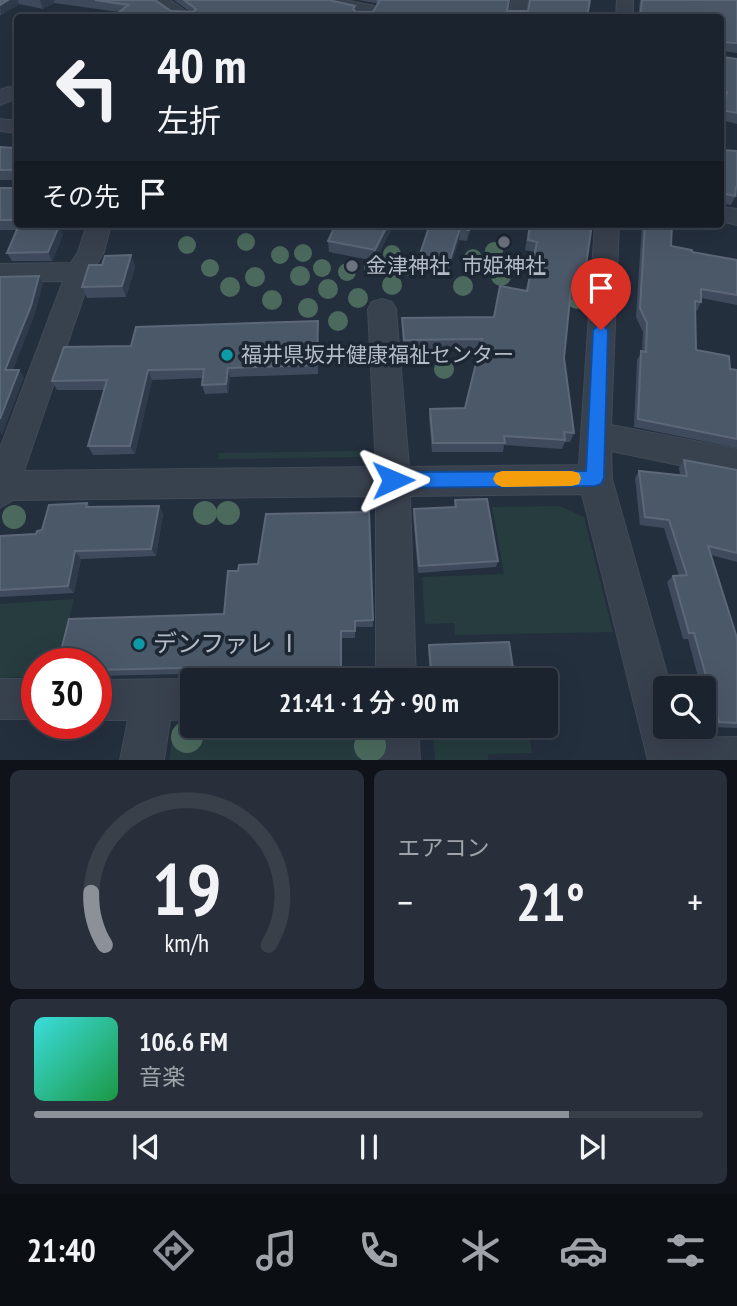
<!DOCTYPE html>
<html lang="ja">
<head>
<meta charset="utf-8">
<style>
	body { margin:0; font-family:"PT Sans Narrow","Noto Sans JP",sans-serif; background:#282f3a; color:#f1f3f6; height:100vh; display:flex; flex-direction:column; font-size:26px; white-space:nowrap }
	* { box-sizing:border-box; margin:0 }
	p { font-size:23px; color:#a0a4aa }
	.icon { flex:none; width:38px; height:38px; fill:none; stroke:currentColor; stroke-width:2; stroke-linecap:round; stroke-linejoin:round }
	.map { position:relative; height:760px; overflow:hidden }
	.drawer { display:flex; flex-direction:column; gap:10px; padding:10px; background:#0f1319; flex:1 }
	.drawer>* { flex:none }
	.guide { position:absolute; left:14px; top:14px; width:710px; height:214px; border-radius:7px; box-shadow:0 7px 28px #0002,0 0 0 2px #39404a; background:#1b232e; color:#f1f3f6; overflow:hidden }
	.buttons { position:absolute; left:653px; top:676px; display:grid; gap:14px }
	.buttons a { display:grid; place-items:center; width:63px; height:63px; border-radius:7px; background:#1b232e; box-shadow:0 7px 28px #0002,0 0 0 2px #39404a; font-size:35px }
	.speed { position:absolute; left:21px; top:648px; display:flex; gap:14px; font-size:35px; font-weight:700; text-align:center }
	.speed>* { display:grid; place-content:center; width:91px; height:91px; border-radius:50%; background:#1b232e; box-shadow:0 7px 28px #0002,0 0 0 2px #39404a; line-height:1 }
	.speed .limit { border:10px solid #d22; background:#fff; color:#111 }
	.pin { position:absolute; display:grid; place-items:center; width:60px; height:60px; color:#fff; margin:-72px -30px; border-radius:50% 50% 50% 0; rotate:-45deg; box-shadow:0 0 7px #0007 }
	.pin .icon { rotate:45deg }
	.me { position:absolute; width:77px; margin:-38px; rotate:89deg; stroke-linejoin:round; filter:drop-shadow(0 0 5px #0008) }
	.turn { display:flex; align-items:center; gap:24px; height:147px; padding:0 28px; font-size:32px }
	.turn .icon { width:91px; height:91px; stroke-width:2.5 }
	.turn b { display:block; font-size:49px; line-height:60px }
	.then { display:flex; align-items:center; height:66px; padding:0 28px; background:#0003; gap:14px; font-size:26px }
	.big { font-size:52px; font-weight:600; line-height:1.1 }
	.drawer .card { flex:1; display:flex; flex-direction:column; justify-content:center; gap:10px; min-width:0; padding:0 24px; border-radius:10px; background:#282f3a }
	.drawer .dial { align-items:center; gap:0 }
	.dial svg { height:182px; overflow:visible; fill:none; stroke:#39404a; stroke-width:7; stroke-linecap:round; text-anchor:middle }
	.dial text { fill:#f1f3f6; stroke:none }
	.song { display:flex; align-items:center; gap:21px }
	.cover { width:84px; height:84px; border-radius:10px; background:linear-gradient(135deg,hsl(180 70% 55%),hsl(140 70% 35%)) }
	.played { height:7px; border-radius:4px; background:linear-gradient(90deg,#8c9099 80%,#39404a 80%) }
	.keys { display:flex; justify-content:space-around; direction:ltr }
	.heat { display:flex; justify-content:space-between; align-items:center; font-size:38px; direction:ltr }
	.drawer .tiles { flex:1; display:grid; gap:10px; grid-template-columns:1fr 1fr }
	.card:last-child { grid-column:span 2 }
	.trip { position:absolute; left:180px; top:668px; width:378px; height:70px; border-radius:7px; background:#1b232e; box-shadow:0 7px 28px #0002,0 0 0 2px #39404a; font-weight:600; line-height:70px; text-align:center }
	.menu { display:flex; height:112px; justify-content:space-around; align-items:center; background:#0b0e12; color:#a0a4aa }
	.menu .icon { width:49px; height:49px }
	.menu .active { color:#8c9099 }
	.menu b { font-size:32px; color:#f1f3f6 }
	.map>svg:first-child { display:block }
	.green { fill:#263c3f }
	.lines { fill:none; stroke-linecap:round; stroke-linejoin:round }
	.minor-casing { stroke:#414a57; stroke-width:2 }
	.minor { fill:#38414e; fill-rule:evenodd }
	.tree { fill:#4b6a5d }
	.wall { fill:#3f4b5c }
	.shaded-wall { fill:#2f3b4b }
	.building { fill:#4b5868; stroke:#5c6777; stroke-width:2 }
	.route { fill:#1a73e8; stroke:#114b97; stroke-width:2 }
	.slow { fill:#f59e0b }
	.worship-dot { fill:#6b7280; stroke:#1d2633; stroke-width:2.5 }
	.culture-dot { fill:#0f9aa8; stroke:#1d2633; stroke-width:2.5 }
	.labels { text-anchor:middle; stroke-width:7; stroke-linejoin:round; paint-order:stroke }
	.poi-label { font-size:21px; fill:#b4bcc9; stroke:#1d2633; text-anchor:start }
	.near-poi-label { font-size:24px; fill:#b4bcc9; stroke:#1d2633; text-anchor:start }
</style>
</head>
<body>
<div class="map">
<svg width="737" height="760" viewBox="0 0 737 760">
	<rect width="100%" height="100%" fill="#242f3e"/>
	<path class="green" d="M365,451V457L218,459L219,453Z
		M560,506L584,517L613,632L455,635L454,623L425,624L422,577L504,574L492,507Z
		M74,599L58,663H37V676L0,678V604Z
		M182,720H192V726H378L379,760H169L173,732Z
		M432,726H528L532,753L488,754V760H435Z"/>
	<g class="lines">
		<g class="minor-casing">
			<path id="minor" d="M150,0H170L195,18H174Z
				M314,0H345L375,6L377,10L373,18H356L359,13L316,3Z
				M512,0H528L525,18H508Z
				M617,0H633V18H616Z
				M8,87L18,89V101L12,100L0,105V90Z
				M0,119L18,121V133L0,131Z
				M721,207L737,209V225L721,221Z
				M87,224H111L104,252L92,272L24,471L376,467L368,309L372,302L382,299L392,302L396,309L409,467L579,465L595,224H619L611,425L737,449V477L611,451L612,479L671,688H665V726H682L685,738L737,737V760H648L582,494L410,496L416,681H376V496L13,500L0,508V448L63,281L0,282V264L71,263L78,252Z
				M0,679H37V719H0Z
				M192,679L197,681H192V719L170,720L164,760H120L128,720H96V680Z
				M376,726H418L420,760H376Z"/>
		</g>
		<use href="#minor" class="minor"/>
	</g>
	<g class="tree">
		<circle cx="246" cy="242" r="9"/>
		<circle cx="187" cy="245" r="9"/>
		<circle cx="494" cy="251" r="9"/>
		<circle cx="303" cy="253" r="9"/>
		<circle cx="392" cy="254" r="9"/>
		<circle cx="280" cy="255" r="9"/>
		<circle cx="473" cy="258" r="9"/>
		<circle cx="373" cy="267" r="9"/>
		<circle cx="410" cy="267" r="9"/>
		<circle cx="210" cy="268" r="9"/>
		<circle cx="322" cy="268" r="9"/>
		<circle cx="347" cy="272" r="9"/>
		<circle cx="300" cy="276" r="10"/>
		<circle cx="501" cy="276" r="10"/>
		<circle cx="255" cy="277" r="10"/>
		<circle cx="392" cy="285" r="10"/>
		<circle cx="463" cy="286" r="10"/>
		<circle cx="230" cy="287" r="10"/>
		<circle cx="328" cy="289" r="10"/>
		<circle cx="358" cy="298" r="10"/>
		<circle cx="577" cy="299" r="10"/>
		<circle cx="272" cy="300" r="10"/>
		<circle cx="308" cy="308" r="10"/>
		<circle cx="338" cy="321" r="10"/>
		<circle cx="444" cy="369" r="10"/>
		<circle cx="205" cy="513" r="12"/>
		<circle cx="228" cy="513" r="12"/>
		<circle cx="14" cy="517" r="12"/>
		<circle cx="187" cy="737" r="16"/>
		<circle cx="370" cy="746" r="16"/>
	</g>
	<path class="wall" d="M0,0H155L171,11L190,12L174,0H329L356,12H373L377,6L376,3L358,0H510L508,11L590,18H112L119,12L54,3L43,9L19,4L1,15H0Z
		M640,0H737V53L723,51V57L737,59V124L721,120V108L723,101H721V18H638Z
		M18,141V224H32L31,227L63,235L52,261H12L7,253L17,230H0V188H15V180H0V147L14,148Z
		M721,150L737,151V197H735L731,205L721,203Z
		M394,224L375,261L329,252L328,241Z
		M430,224H472L467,241L459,240L449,271L419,265L420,254Z
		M529,224H592L583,286L580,295L574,294L572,300H570L564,358L574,433L570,442H565L562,449L504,445L503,452H432L429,418L430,409L465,408L480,348L403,350L402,318L494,317L526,291L534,252L525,250Z
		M642,224H672L671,246L692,252L737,260V305L701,298V302L697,311L695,310L696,350L730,369L737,370V448L634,427L637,360L642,352L643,332L636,317Z
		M131,255L135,267L126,297L87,298L82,287Z
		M318,321V374L230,377L228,393L205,394L202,385L203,378L152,380L135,454L93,455L88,446L104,390H57L52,381L131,346Z
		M684,460L737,470V562L711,555L737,638V728L711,727L704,697V688H701L688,639H683L667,582L673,576H679L664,528L640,525L635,478L639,471L680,475L679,468Z
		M455,500L498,561L496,567L418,573L413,516L414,509L454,508Z
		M87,503L90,507L159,506L163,514L156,556L81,559L74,593L0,597V536L36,534Z
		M224,614L373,620V627H355V638H342V674L285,676L284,673H228L96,676V663Z
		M429,645L515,681H430L428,650Z"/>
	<path class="shaded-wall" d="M8,0H18L19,4L1,15L0,5Z
		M40,0H54V3L43,9Z
		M388,224H394L375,261V250Z
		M470,224H472L467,241L469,230Z
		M59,226L63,235L52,261L48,252Z
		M460,228L459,240L449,271L450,260Z
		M131,255L135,267L126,297L122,286Z
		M39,276L43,284L35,314L10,378L5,370Z
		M228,368L230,377L228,393L226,384Z
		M19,370L24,377L2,435L0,431V419Z
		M148,370L152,380L135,454L130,446Z
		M159,506L163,514L156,556L151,549Z
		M75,551L81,559L74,593L68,586Z"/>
	<path class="building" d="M0,0H8L0,5Z
		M95,0H155L171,11L193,12L196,9L184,0H329L355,6L353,9L356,12H373L379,2L378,0H509L507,11H528L530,0H590L587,17L590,18H494L480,16V18H112L128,5Z
		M642,0H737V43L723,42V57L737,59V113L722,110L727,92L721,91V18H640Z
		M18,141V220H0V188H15V170H0V147L14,148Z
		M721,150L737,151V187H736L735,196L721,193Z
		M336,224H388L375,250L328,241Z
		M430,224H470L469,230L460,228L450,260L420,254Z
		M530,224H592L583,286L576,284L575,290L571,289L564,358L574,433L564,432L565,440L504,436L505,443H433L430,409L465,408L482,339L404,340L402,318L494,317L500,286L527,291L537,242L528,240Z
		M645,224H672L671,246L692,250V252L737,260V295L701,289V302L695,301L696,350L729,356L730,369L737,370V439L638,419L641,351L646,352L647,323L640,308Z
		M59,226L48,252L7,253L18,227Z
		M131,255L122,286L82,287L89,265H102L105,256Z
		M39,276L31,306L5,370H19L0,419V277Z
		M318,321L317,365L228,368L226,384L202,385L204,369L148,370L130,446H88L107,380L52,381L64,347L131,346L136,327Z
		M684,460L737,470V553L708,546L737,638V723L719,722L694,633H689L673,576L687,575L669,520L645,517L639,471L687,476Z
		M487,499L498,561L419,566L414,509L456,507L455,500Z
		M87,503L86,507L159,506L151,549L75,551L68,586L0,590V536L36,534L37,531L42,530L49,505Z
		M369,512L373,620L355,621V631H341V668L283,670V667H225L96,670V663H58L69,619L224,614L228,571H238L239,565L258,564L266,514Z
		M509,642L515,681H432L429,645Z"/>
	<path class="route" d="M601,324L608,330L604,478L601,484L595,486L393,488L386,485L384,480L386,474L393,472L586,471L593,330Z"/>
	<path class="slow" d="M502,471H572L579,473L581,478L579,484L572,486L502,487L496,484L493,479L496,473Z"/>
	<g class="worship-dot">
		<circle cx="504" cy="242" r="7"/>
		<circle cx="352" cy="266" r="7"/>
	</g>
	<g class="culture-dot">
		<circle cx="227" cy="355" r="7"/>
		<circle cx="139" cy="644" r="7"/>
	</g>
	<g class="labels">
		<g class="poi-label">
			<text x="366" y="273">金津神社</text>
			<text x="504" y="273" text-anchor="middle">市姫神社</text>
			<text x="241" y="362">福井県坂井健康福祉センター</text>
		</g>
		<g class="near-poi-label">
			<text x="153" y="652">デンファレ Ⅰ</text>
		</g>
	</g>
</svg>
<div class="buttons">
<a><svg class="icon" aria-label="search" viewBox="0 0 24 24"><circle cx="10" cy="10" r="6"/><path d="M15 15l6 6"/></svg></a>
</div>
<div class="speed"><div class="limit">30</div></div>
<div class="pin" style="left:601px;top:330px;background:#d93025"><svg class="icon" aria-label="arrive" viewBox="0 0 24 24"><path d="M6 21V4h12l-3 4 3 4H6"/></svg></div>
<svg class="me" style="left:393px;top:480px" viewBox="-20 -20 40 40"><path d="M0-17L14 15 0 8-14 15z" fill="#1a73e8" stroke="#fff" stroke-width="4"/></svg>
<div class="trip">21:41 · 1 分 · 90 m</div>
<div class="guide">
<div class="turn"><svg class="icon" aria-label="left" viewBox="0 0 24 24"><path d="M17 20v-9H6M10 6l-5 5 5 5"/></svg><div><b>40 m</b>左折</div></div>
<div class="then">その先<svg class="icon" aria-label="arrive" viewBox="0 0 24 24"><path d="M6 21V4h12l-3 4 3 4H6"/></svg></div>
</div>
</div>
<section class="drawer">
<div class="tiles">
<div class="card dial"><svg viewBox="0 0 100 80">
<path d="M14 69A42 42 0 1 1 86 69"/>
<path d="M14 69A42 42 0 0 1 8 46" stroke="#8c9099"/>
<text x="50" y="56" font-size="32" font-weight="700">19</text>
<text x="50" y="72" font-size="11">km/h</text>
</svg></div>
<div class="card"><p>エアコン</p>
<div class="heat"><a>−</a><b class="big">21°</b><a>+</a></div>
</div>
<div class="card">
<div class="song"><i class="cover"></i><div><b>106.6 FM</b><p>音楽</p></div></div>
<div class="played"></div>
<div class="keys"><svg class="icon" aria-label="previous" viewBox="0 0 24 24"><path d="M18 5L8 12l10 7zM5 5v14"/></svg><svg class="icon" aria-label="pause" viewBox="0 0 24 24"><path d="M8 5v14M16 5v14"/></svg><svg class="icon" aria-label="next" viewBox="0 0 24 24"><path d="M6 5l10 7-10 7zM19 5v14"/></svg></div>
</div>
</div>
</section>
<nav class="menu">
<b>21:40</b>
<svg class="icon active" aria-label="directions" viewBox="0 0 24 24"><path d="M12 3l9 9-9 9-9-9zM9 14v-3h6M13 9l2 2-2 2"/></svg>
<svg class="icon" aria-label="music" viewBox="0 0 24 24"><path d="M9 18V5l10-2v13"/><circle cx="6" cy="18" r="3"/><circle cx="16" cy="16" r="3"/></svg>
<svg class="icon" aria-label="phone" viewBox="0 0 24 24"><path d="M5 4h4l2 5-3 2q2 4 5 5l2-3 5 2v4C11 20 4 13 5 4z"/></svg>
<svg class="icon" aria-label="climate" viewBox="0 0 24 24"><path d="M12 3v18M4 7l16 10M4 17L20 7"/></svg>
<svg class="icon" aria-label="car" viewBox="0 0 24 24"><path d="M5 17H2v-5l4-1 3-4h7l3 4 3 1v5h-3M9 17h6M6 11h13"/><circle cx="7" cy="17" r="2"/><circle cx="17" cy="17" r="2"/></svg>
<svg class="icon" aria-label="filters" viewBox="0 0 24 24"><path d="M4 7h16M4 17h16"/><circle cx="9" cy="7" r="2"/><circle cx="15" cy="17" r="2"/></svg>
</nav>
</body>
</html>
